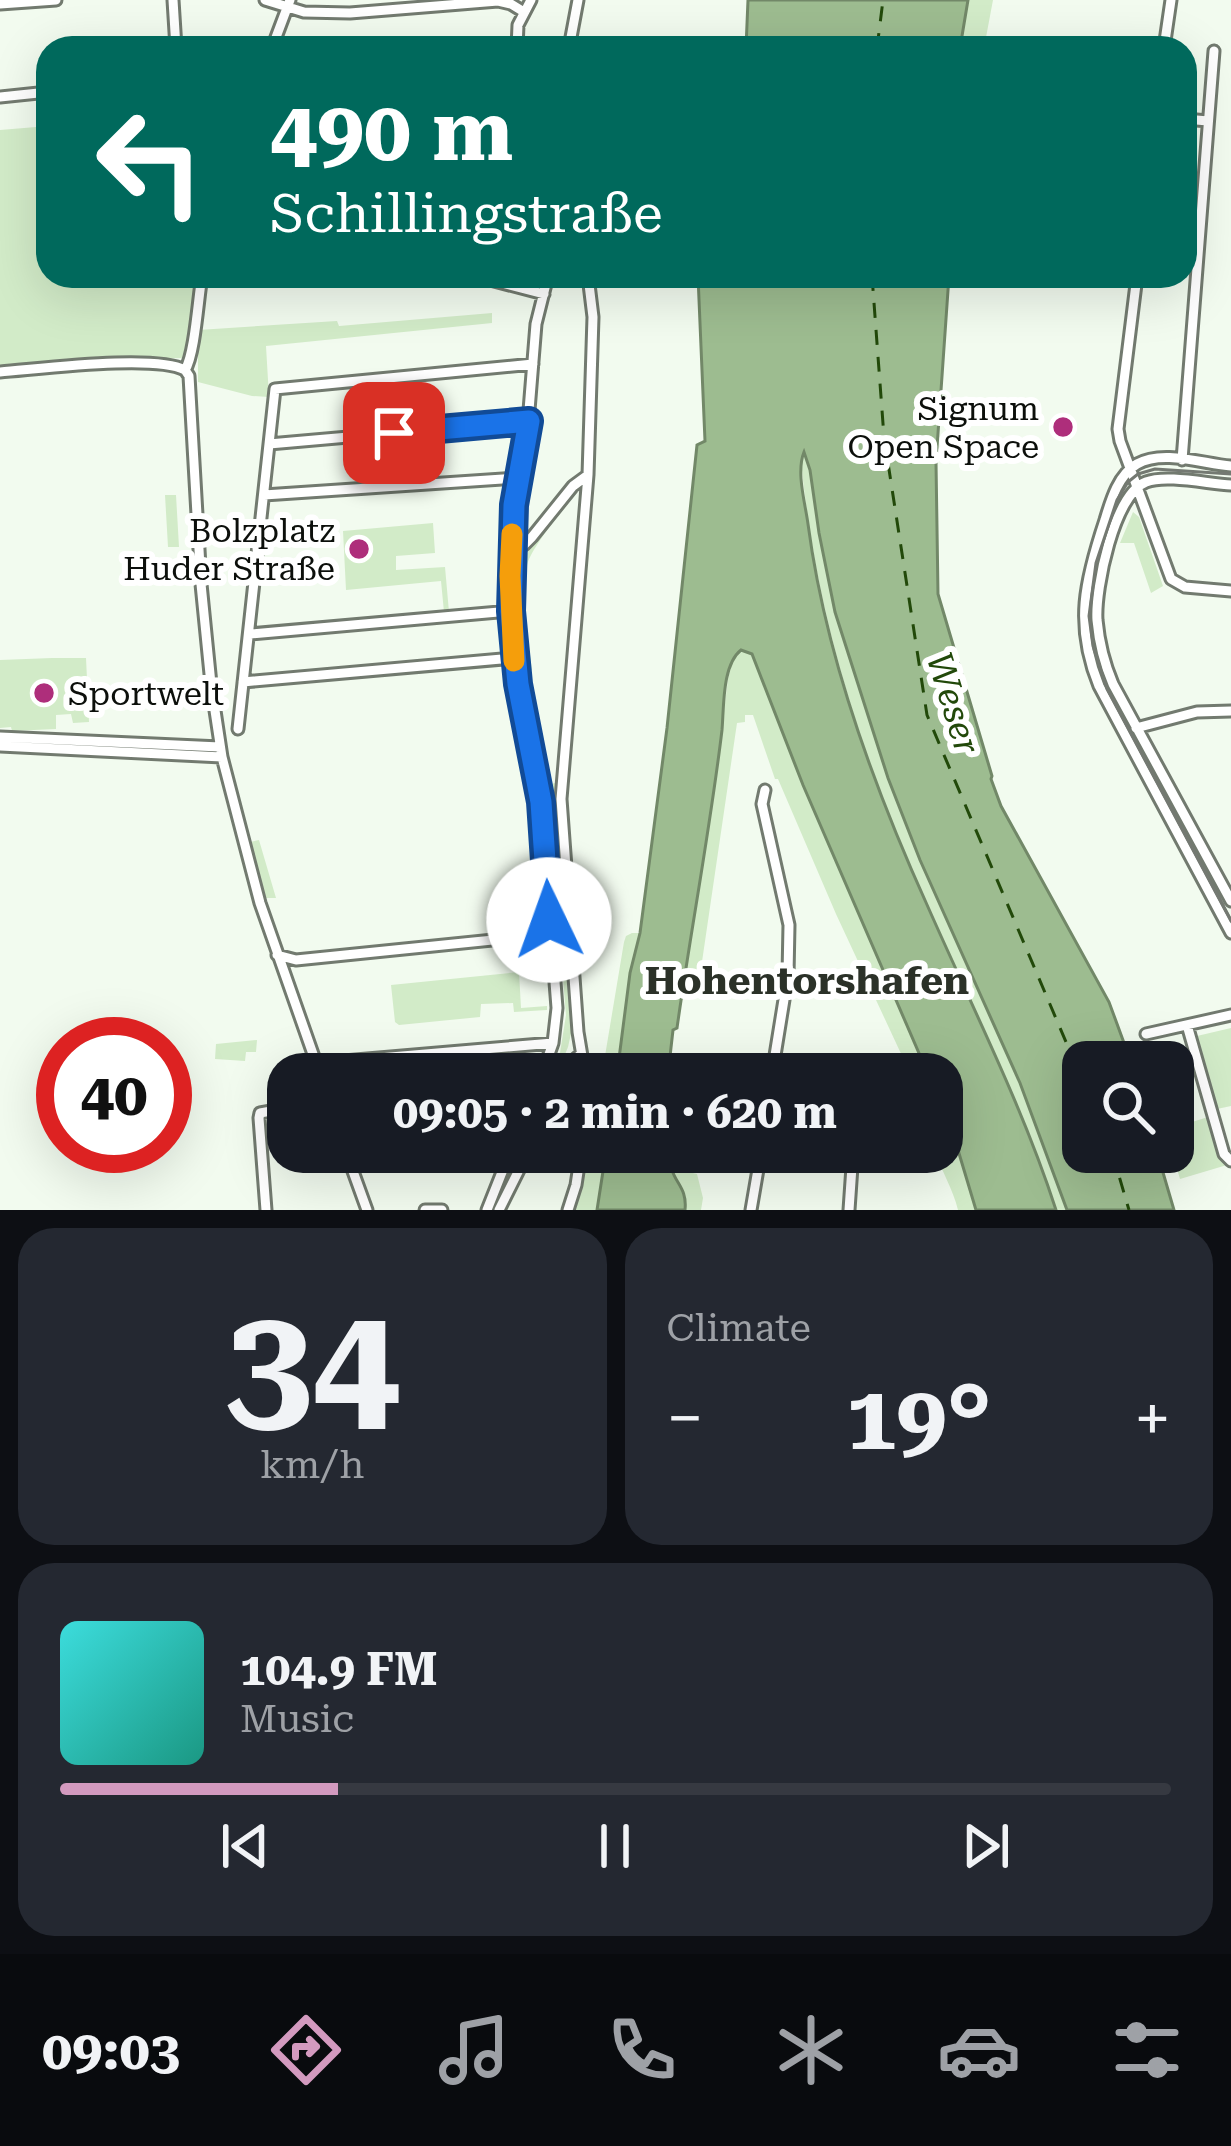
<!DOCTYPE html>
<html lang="en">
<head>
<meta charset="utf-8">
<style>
	body { margin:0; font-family:"Roboto Serif",serif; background:#242831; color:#f1f3f6; height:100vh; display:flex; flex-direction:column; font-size:45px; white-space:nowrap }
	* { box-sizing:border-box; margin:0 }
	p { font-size:39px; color:#9ea1a6 }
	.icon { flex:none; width:66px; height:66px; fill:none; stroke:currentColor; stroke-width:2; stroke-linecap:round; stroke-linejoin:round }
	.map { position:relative; height:1210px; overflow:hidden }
	.details { display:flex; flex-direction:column; gap:18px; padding:18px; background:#0d0f14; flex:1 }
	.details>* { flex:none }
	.guide { position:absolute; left:36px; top:36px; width:1161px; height:252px; border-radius:36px; box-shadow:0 12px 48px #0002; background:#00695c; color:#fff; overflow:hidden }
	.buttons { position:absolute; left:1062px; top:1041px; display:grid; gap:24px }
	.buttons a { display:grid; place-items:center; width:132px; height:132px; border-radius:24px; background:#171b24; box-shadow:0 12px 48px #0002; font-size:60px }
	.speed { position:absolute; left:36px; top:1017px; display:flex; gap:24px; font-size:60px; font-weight:700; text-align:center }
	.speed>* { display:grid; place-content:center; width:156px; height:156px; border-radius:50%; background:#171b24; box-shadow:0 12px 48px #0002; line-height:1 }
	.speed .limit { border:18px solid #d22; background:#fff; color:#111 }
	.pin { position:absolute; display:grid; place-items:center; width:102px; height:102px; color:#fff; margin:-51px; border-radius:24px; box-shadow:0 6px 18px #0006 }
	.me { position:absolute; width:132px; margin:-66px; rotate:357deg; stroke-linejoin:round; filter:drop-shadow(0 0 9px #0008) }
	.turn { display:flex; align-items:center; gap:42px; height:252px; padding:0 36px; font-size:54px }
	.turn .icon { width:156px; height:156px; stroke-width:2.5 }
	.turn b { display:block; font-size:84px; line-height:102px }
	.big { font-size:90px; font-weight:700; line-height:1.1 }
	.details .tile { flex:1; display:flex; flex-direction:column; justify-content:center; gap:18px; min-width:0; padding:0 42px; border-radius:36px; background:#242831 }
	.details .dial { align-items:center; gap:0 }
	.dial b { font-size:156px; line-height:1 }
	.song { display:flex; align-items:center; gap:36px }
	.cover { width:144px; height:144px; border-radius:18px; background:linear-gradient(135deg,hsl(180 70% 55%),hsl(170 70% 35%)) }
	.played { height:12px; border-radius:6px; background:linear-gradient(90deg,#d39abf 25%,#363941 25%) }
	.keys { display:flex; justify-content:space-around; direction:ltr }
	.heat { display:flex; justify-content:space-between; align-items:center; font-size:66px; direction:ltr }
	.details .tiles { flex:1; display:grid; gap:18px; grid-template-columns:1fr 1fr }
	.tile:last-child { grid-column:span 2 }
	.trip { position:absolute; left:267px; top:1053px; width:696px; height:120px; border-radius:36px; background:#171b24; box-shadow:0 12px 48px #0002; font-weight:700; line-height:120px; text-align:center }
	.dock { display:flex; height:192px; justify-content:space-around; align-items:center; background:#090b0e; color:#9ea1a6 }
	.dock .icon { width:84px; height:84px }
	.dock .on { color:#d39abf }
	.dock b { font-size:54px; color:#f1f3f6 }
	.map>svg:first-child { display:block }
	.green { fill:#d2ebc8 }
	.water { fill:#9dbc90; stroke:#728868; stroke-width:3 }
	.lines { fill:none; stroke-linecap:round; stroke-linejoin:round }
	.ferry { stroke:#22490a; stroke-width:3; stroke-dasharray:15 12; stroke-linecap:butt }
	.minor-casing { stroke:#727a6f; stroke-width:15 }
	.minor { stroke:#fff; stroke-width:9 }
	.tram { stroke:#747972; stroke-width:3 }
	.route-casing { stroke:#114b97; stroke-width:30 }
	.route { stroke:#1a73e8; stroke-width:21 }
	.slow { stroke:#f59e0b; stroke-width:21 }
	.poi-dot { fill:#ae2e7b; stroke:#fff; stroke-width:4.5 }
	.labels { text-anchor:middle; stroke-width:12; stroke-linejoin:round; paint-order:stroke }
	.poi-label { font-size:33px; fill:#0c0f0b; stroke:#fff; text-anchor:end }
	.water-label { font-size:36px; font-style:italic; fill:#22490a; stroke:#fff }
	.quarter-label { font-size:39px; font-weight:bold; fill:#2b3128; stroke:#fff }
</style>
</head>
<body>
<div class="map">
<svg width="1231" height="1210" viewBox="0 0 1231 1210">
	<rect width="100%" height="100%" fill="#f2fbef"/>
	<path class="green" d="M968,0H993L984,48H960Z
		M48,126V276H196L185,358L138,359L0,368V130Z
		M492,313V323L266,346L269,397L252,396L198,382V330L337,321L339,326Z
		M804,451L810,470L819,533L835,612L888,778L920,860L1020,1083L1067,1210H1056C1018,1091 959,980 910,865C855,737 814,601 801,461Z
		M573,494H576C562,511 533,545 527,565C521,584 529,648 532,670L525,671L519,612V562Z
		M165,495H176L179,547H168Z
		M1133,512L1139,517L1163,586L1151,593L1134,543H1120Z
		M433,523L435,553L396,556V570L445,567L449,612H444L441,581L346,590L343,531Z
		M741,650L752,654L803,785L928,1074L910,1073L836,914L778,779H775L753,715H745V722L737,723L698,989L682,987L713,802L728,679L734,655Z
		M52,658H86L89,722L73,723L71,714L56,715V729L12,731L11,727L0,728V660Z
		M555,783V819L572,1029L568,1047L557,1074H551L560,1053L566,1015L547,785Z
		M259,840L276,898H262L261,893L263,889L250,842Z
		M632,933H640L630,974L617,1074H602L624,942L626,936Z
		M519,972L521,1008L547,1006V1010L514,1012L513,1003L481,1004L480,1017L399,1025L395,1022L391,985Z
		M1231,1028V1106L1217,1109L1197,1036Z
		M257,1040L256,1052H246L245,1061L215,1059L216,1044Z
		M942,1107L952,1130L976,1210H958C953,1189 942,1172 935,1152H942Z
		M1208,1117L1221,1158L1227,1165L1180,1179L1172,1152L1173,1128Z
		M590,1152H606L597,1210H574Z
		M671,1152H679L678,1161L681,1162L680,1170L697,1174L703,1198L701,1210H685C687,1186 667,1181 671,1152Z"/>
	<path class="water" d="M748,0H968L960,48H746Z
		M698,276H949L936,462L938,594L992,776L991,779L1001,806L1109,1002L1131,1062H1083V1152H1157L1174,1210H1067L1020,1083L920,860L888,778L835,612L819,533L810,470L804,452C796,472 805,502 808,524C825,653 874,788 928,907C972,1007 1022,1105 1056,1210H976L952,1130L942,1107V1074H928L803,785L752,654L741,650C722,665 724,707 722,730C710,830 691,929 677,1028L673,1030L668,1074H617L630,973L640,933L667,728L697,445L705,441Z
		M606,1152H671C667,1182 688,1182 685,1210H597Z"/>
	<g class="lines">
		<path class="ferry" d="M877,48L883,0
			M872,276L884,437L927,715L1083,1082
			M1112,1152L1129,1210"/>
		<g class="minor-casing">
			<path id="minor" d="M173,0L176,48
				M265,0L304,12L350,13L498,1L511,4L524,12
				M0,4L56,0
				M272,48L290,0
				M517,48L518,25L531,0
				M569,48L578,0
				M1164,48L1171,0
				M0,97L48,92
				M1185,119L1208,121
				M475,276L544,294
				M1137,276L1118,429L1120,441L1171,579L1185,587L1231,591
				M185,370L189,376L201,584L211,684L222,757L260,903L320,1074
				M185,370C195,354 198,299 202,276
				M0,372C40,369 154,354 185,370
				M269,444L529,421
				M1182,460L1214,51
				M1231,466C1204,464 1163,449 1137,464C1118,475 1111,500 1105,520C1085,580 1074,625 1099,686L1231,933
				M1231,485C1209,484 1166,474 1146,482C1114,494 1095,589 1097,620C1099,642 1104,663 1113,684L1231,901
				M264,495L518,478
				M511,548L524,545L532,537L573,486L588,475
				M250,634L511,611
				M243,682L514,658
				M1136,728L1197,712L1231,711
				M238,729L275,389L533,364
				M0,737L220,747
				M0,746L222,757
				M765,790L762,804L789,925L788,975L772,1074
				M277,955L296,960L551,934
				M1187,1025L1224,1154L1231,1161
				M1146,1034L1231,1015
				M317,1065L332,1062L553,1043
				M542,1074L553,1043L557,1008L541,802L514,658L510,576L514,505L527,435L536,324L548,276
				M563,1074L567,1066L581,1054
				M585,1074L578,1032L561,799L588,475L593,317L588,276
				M942,1145L946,1150
				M346,1152L367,1210
				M862,1152H868
				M266,1210L259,1118L260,1113L288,1108
				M425,1210H442
				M487,1210L510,1152
				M499,1210L528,1152
				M568,1210L576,1185L581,1152
				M751,1210L761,1152
				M849,1210L853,1152"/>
		</g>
		<use href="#minor" class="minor"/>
		<path class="tram" d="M1231,474L1155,469L1138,474L1128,482L1117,500L1096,563L1089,616L1093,646L1107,689L1231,921"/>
	</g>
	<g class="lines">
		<g class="route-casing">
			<path id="route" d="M394,433L529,421L514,505L511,611L518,684L541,802L549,920"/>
		</g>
		<use href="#route" class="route"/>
		<path class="slow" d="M512,534L510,576L514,661"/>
	</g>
	<g class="poi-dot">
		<circle cx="1063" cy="427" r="12"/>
		<circle cx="359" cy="549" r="12"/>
		<circle cx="44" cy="693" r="12"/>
	</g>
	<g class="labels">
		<g class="poi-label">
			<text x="1039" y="420">Signum<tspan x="1039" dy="38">Open Space</tspan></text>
			<text x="335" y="542">Bolzplatz<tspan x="335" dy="38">Huder Straße</tspan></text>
			<text x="68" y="705" text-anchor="start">Sportwelt</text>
		</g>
		<g class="water-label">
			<text transform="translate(954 703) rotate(73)" y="13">Weser</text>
		</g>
		<g class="quarter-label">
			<text x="807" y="994">Hohentorshafen</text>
		</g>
	</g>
</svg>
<div class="buttons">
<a><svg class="icon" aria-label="search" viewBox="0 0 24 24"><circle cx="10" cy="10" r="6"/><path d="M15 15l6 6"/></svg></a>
</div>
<div class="speed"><div class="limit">40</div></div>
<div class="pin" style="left:394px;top:433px;background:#d93025"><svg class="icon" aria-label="arrive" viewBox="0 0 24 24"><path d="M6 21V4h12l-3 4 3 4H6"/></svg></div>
<svg class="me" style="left:549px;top:920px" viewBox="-20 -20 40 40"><circle r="19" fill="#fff"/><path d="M0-13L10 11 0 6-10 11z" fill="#1a73e8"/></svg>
<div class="trip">09:05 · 2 min · 620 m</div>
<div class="guide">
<div class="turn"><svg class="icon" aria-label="left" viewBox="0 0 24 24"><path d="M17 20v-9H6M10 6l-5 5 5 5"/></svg><div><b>490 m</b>Schillingstraße</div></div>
</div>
</div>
<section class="details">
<div class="tiles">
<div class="tile dial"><b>34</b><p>km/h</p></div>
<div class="tile"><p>Climate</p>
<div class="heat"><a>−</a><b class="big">19°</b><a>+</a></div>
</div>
<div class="tile">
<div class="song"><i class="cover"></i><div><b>104.9 FM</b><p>Music</p></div></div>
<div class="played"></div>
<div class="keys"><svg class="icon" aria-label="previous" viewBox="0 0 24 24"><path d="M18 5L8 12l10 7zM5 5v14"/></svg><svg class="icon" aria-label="pause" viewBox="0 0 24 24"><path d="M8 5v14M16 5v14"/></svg><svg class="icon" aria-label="next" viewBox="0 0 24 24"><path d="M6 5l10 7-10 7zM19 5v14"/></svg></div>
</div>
</div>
</section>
<nav class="dock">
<b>09:03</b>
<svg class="icon on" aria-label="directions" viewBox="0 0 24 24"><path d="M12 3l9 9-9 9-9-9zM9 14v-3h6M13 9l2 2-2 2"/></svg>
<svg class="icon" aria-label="music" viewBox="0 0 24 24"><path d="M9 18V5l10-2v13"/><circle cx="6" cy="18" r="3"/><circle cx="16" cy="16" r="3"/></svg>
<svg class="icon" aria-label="phone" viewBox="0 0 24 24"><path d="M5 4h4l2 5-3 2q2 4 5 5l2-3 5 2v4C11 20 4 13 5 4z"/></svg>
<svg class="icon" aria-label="climate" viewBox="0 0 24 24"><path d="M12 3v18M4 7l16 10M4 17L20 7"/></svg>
<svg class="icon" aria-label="car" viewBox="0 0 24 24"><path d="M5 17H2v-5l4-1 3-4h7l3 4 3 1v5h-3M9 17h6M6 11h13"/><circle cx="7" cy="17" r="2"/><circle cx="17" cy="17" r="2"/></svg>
<svg class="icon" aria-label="filters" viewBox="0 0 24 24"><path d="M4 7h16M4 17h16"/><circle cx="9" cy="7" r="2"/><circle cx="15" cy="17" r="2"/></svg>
</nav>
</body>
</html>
